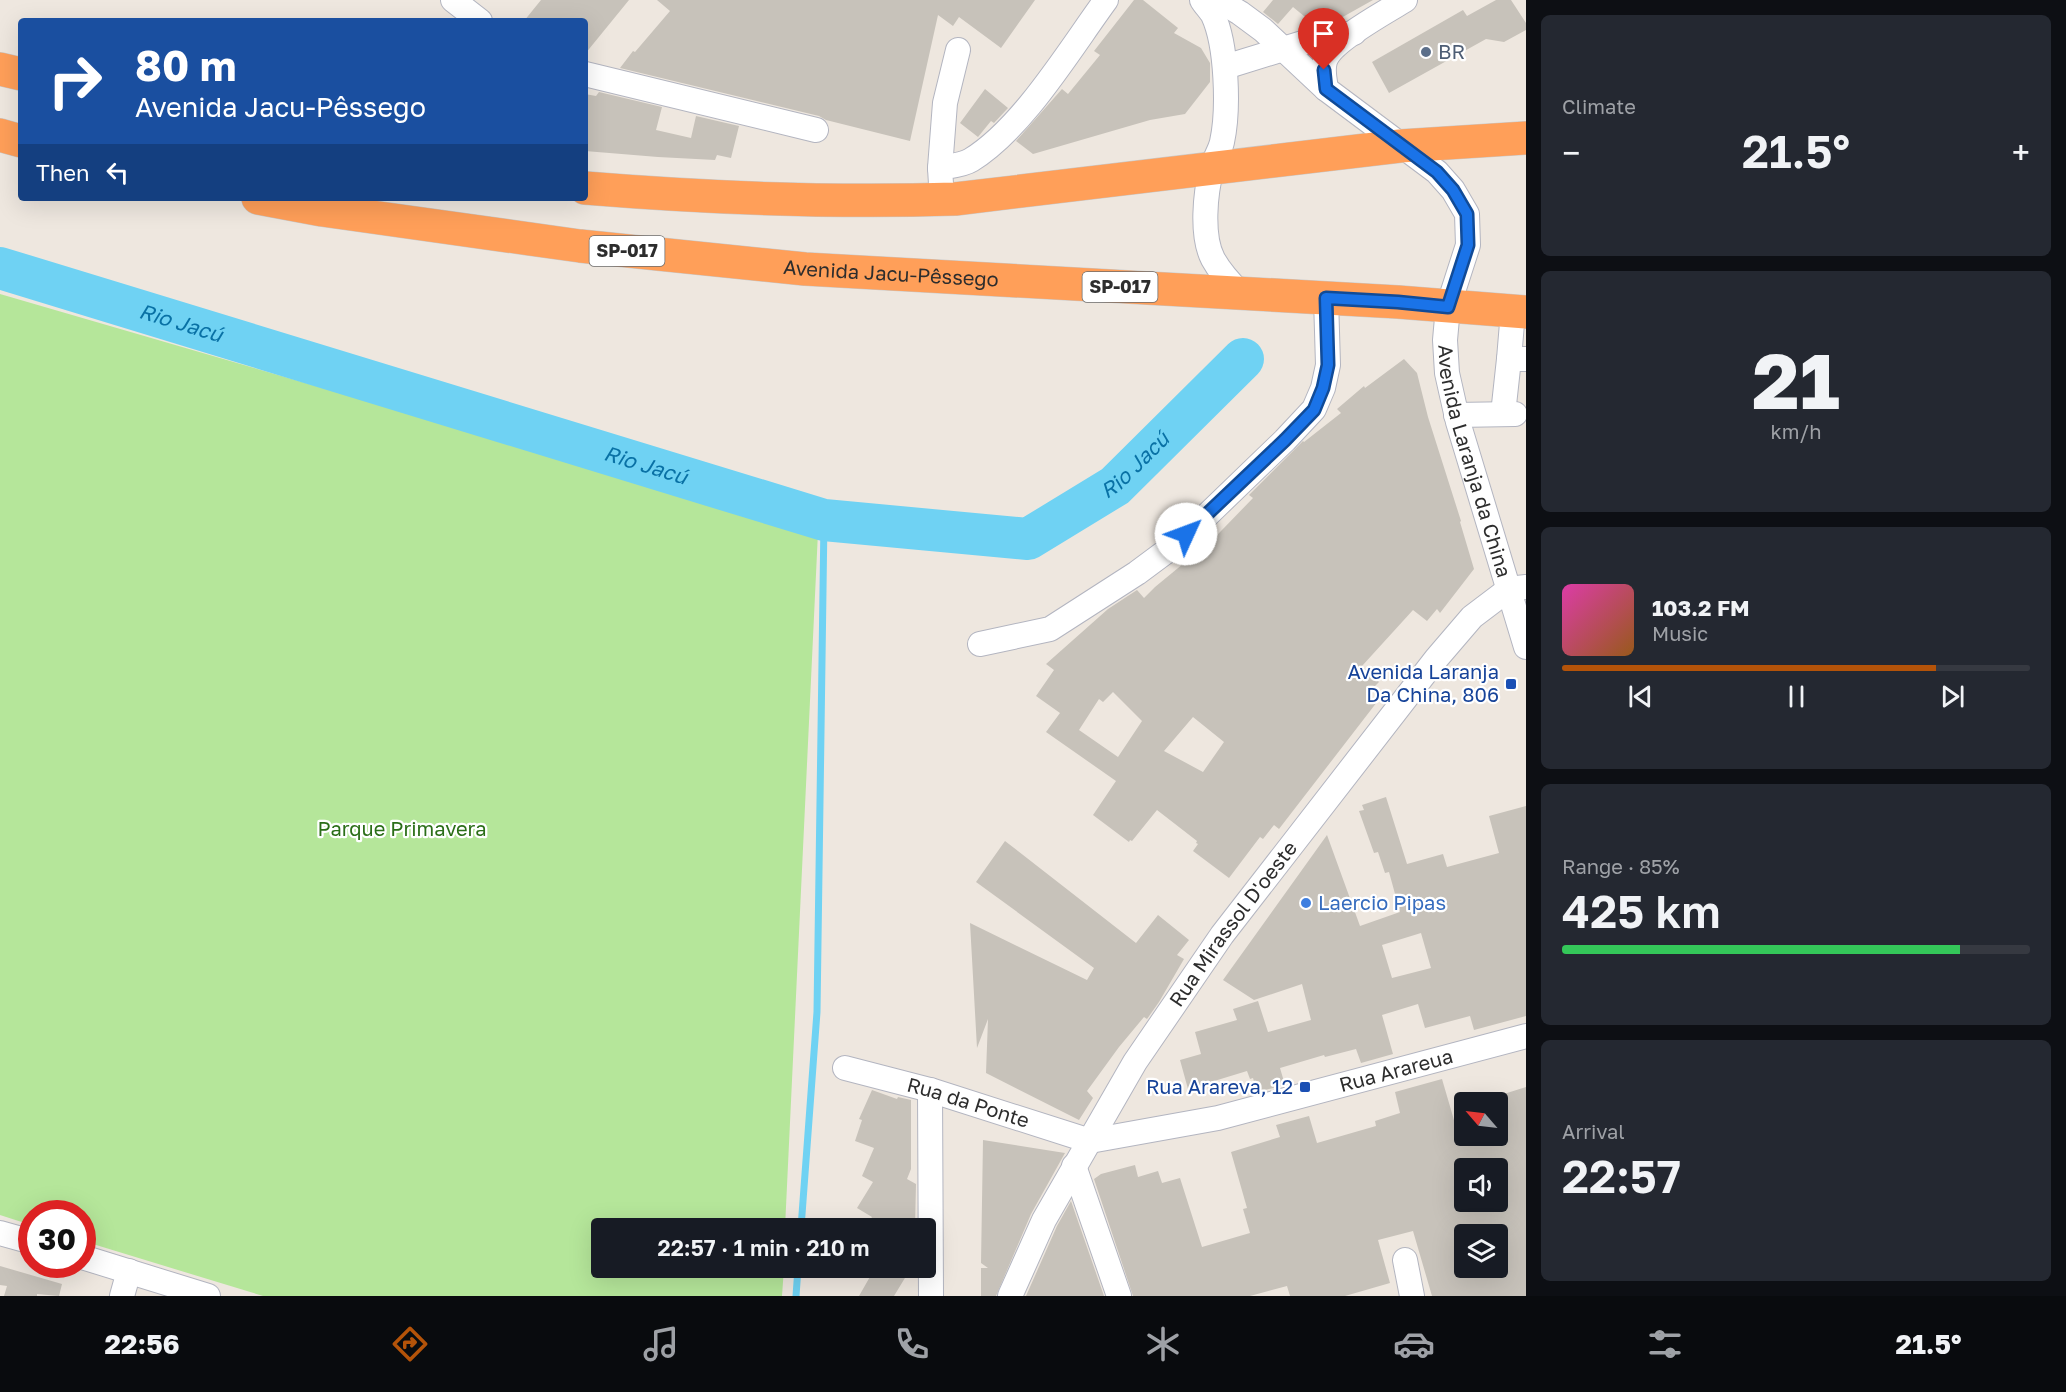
<!DOCTYPE html>
<html lang="en">
<head>
<meta charset="utf-8">
<style>
	body { margin:0; font-family:"Golos Text",sans-serif; background:#242831; color:#f1f3f6; height:100vh; display:flex; flex-direction:column; font-size:22px; white-space:nowrap }
	* { box-sizing:border-box; margin:0 }
	p { font-size:20px; color:#9ea1a6 }
	.icon { flex:none; width:33px; height:33px; fill:none; stroke:currentColor; stroke-width:2; stroke-linecap:round; stroke-linejoin:round }
	.map { position:relative; flex:1; overflow:hidden }
	.drawer { display:flex; flex-direction:column; gap:15px; padding:15px; background:#0d0f14; width:540px }
	.drawer>* { flex:none }
	.hud { position:absolute; left:18px; top:18px; width:570px; height:183px; border-radius:6px; box-shadow:0 6px 24px #0002; background:#1a4fa0; color:#fff; overflow:hidden }
	.needle { width:39px; rotate:298deg }
	.tools { position:absolute; left:1454px; top:1092px; display:grid; gap:12px }
	.tools a { display:grid; place-items:center; width:54px; height:54px; border-radius:6px; background:#171b24; box-shadow:0 6px 24px #0002; font-size:30px }
	.speed { position:absolute; left:18px; top:1200px; display:flex; gap:12px; font-size:30px; font-weight:700; text-align:center }
	.speed>* { display:grid; place-content:center; width:78px; height:78px; border-radius:50%; background:#171b24; box-shadow:0 6px 24px #0002; line-height:1 }
	.speed .limit { border:9px solid #d22; background:#fff; color:#111 }
	.pin { position:absolute; display:grid; place-items:center; width:51px; height:51px; color:#fff; margin:-62px -26px; border-radius:50% 50% 50% 0; rotate:-45deg; box-shadow:0 0 6px #0007 }
	.pin .icon { rotate:45deg }
	.me { position:absolute; width:66px; margin:-33px; rotate:47deg; stroke-linejoin:round; filter:drop-shadow(0 0 4px #0008) }
	.turn { display:flex; align-items:center; gap:21px; height:126px; padding:0 18px; font-size:27px }
	.turn .icon { width:78px; height:78px; stroke-width:2.5 }
	.turn b { display:block; font-size:42px; line-height:51px }
	.then { display:flex; align-items:center; height:57px; padding:0 18px; background:#0003; gap:12px; font-size:22px }
	.big { font-size:45px; font-weight:600; line-height:1.1 }
	.drawer .widget { flex:1; display:flex; flex-direction:column; justify-content:center; gap:9px; min-width:0; padding:0 21px; border-radius:9px; background:#242831 }
	.drawer .dial { align-items:center; gap:0 }
	.dial b { font-size:78px; line-height:1 }
	.song { display:flex; align-items:center; gap:18px }
	.cover { width:72px; height:72px; border-radius:9px; background:linear-gradient(135deg,hsl(320 70% 55%),hsl(30 70% 35%)) }
	.played { height:6px; border-radius:3px; background:linear-gradient(90deg,#b45309 80%,#363941 80%) }
	.keys { display:flex; justify-content:space-around; direction:ltr }
	.heat { display:flex; justify-content:space-between; align-items:center; font-size:33px; direction:ltr }
	.charge { height:9px; border-radius:4px; background:linear-gradient(90deg,#34c759 85%,#363941 0) }
	.trip { position:absolute; left:591px; top:1218px; width:345px; height:60px; border-radius:6px; background:#171b24; box-shadow:0 6px 24px #0002; font-weight:600; line-height:60px; text-align:center }
	.tab-bar { display:flex; height:96px; justify-content:space-around; align-items:center; background:#090b0e; color:#9ea1a6 }
	.tab-bar .icon { width:42px; height:42px }
	.tab-bar .current { color:#b45309 }
	.tab-bar b { font-size:27px; color:#f1f3f6 }
	main { display:flex; flex:1; min-height:0 }
	.map>svg:first-child { display:block }
	.green { fill:#b5e69a }
	.lines { fill:none; stroke-linecap:round; stroke-linejoin:round }
	.stream { stroke:#6fd2f3; stroke-width:7 }
	.river { stroke:#6fd2f3; stroke-width:42 }
	.building { fill:#c7c2ba; fill-rule:evenodd }
	.minor-casing { stroke:#b3b5c0; stroke-width:26 }
	.highway-casing { stroke:#c8c8c8; stroke-width:34 }
	.minor { stroke:#fff; stroke-width:24 }
	.highway { stroke:#ff9f59; stroke-width:33 }
	.route-casing { stroke:#114b97; stroke-width:15 }
	.route { stroke:#1a73e8; stroke-width:10 }
	.service-dot { fill:#5c6f8a; stroke:#fff; stroke-width:2 }
	.transit-dot { fill:#1a4fb4; stroke:#fff; stroke-width:2 }
	.shop-dot { fill:#3f7fe0; stroke:#fff; stroke-width:2 }
	.labels { text-anchor:middle; stroke-width:4.5; stroke-linejoin:round; paint-order:stroke }
	.shield { fill:#fff; stroke:#6c6c6c; stroke-width:1.5 }
	.shield-label { font-size:18px; font-weight:bold; fill:#2d2d2d }
	.service-label { font-size:20px; fill:#4e5e75; stroke:#fff; text-anchor:start }
	.street-label { font-size:20px; fill:#2d2d2d; stroke:#fff }
	.transit-label { font-size:20px; fill:#164399; stroke:#fff; text-anchor:end }
	.park-label { font-size:20px; fill:#2b6e18; stroke:#fff }
	.shop-label { font-size:20px; fill:#366cbe; stroke:#fff; text-anchor:start }
	.water-label { font-size:21px; font-style:italic; fill:#0971a5; stroke:#fff }
</style>
</head>
<body>
<main>
<div class="map">
<svg width="1526" height="1296" viewBox="0 0 1526 1296">
	<rect width="100%" height="100%" fill="#eee7df"/>
	<path class="green" d="M0,294L818,532L785,1228H602V1268H784L782,1296H263L83,1241L82,1214H32L31,1225L0,1215Z"/>
	<g class="lines">
		<path class="stream" d="M801,1228L817,1012L824,520
			M796,1296L798,1268"/>
		<path class="river" id="s1" d="M0,268L824,520L1028,539L1115,486L1243,359"/>
	</g>
	<path class="building" d="M541,0H629L585,54V21H524Z
		M657,0H1035L1001,48L959,17L953,26L938,15L910,141L826,120L819,116L620,68L633,51L635,52L670,11Z
		M1134,0H1143L1178,28L1174,33L1201,48L1210,63V82L1185,114L1150,120L1033,154L1016,141L1062,89L1068,94L1100,55L1094,51Z
		M1273,0H1373L1332,23L1316,26L1293,7L1278,24L1263,12Z
		M1496,0H1511L1526,23V30L1504,42L1486,39L1389,93L1372,62L1463,10L1467,16Z
		M985,89L1008,108L994,123L991,121L978,137L960,123Z
		M599,92L662,107L656,130L691,138L696,116L739,126L731,158L717,155L715,160L658,157L585,151V94L596,96Z
		M1404,359L1417,373L1428,417L1461,521L1460,522L1474,569L1440,613L1437,609L1427,621L1413,610L1362,666L1379,682L1367,694L1377,702L1279,829L1274,825L1263,839L1260,837L1229,878L1193,851L1198,844L1196,843L1197,841L1157,810L1132,841L1130,840L1129,842L1093,815L1116,781L1046,732L1060,713L1036,696L1054,670L1046,664L1108,609L1137,590L1144,598L1155,587L1189,559L1191,562L1253,498L1249,495L1303,441L1304,442L1341,413L1337,409L1364,386L1365,388ZM1113,692L1142,721L1118,757L1079,730L1099,699L1103,702ZM1193,717L1224,742L1203,772L1164,751Z
		M1386,797L1407,864L1443,854L1447,867L1499,853L1489,816L1526,806V1016L1474,1030L1470,1016L1425,1028L1418,1004L1382,1015L1393,1054L1361,1063L1356,1049L1325,1057L1324,1055L1280,1068L1285,1085L1257,1092L1253,1078L1250,1079L1247,1071L1188,1089L1180,1060L1201,1054L1195,1032L1237,1020L1233,1009L1258,1001L1268,1032L1311,1020L1302,984L1254,1000L1223,980L1327,835L1360,926L1400,912L1389,872L1385,873L1378,852L1374,853L1359,811L1364,810L1362,805ZM1421,933L1431,968L1392,978L1382,945Z
		M1005,841L1136,943L1158,915L1189,940L1177,955L1184,959L1159,1002L1147,1019L1144,1017L1119,1047L1087,1091L1093,1098L1079,1120L986,1073L988,1019L977,1048L970,923L1087,980L1094,968L976,882Z
		M1442,1079L1456,1127L1464,1124V1136H1497V1102H1490L1488,1099L1526,1087V1296H1432L1413,1231L1378,1240L1390,1283L1345,1296H1290L1287,1286L1250,1296H1133L1094,1179L1101,1174L1135,1165L1138,1177L1158,1171L1162,1183L1180,1178L1202,1247L1250,1233L1243,1209L1247,1208L1231,1152L1280,1137L1276,1125L1309,1116L1317,1143L1376,1126L1375,1121L1400,1113L1395,1092ZM1464,1168H1497V1202H1464ZM1464,1234H1497V1268H1464Z
		M872,1090L897,1099L898,1097L911,1100V1169L907,1179L916,1184L915,1228H865L872,1217L857,1208L873,1182L862,1176L874,1148L855,1141L862,1120L859,1119Z
		M983,1140L1065,1153L1031,1214L996,1296H981V1268H988L981,1263Z
		M1071,1201L1104,1296H1026L1057,1226Z
		M0,1266L62,1284L59,1296L37,1294V1296H4L7,1286L0,1285Z
		M875,1268H911L894,1296H859Z"/>
	<g class="lines">
		<g class="minor-casing">
			<g id="minor">
				<path d="M453,0L480,21"/>
				<path d="M1202,0C1205,5 1210,10 1213,15C1227,45 1229,110 1222,142C1220,151 1214,159 1212,168C1205,193 1201,236 1213,259C1220,272 1231,284 1242,295"/>
				<path id="s2" d="M1218,0L1240,13L1263,30L1326,89L1437,172L1453,190L1467,214L1468,245L1448,307L1445,340L1447,373L1458,422L1526,647"/>
				<path d="M1225,67L1306,42L1354,33"/>
				<path d="M585,74L816,130"/>
				<path d="M1326,89C1325,80 1322,71 1325,61C1331,41 1386,12 1405,0"/>
				<path d="M940,168L945,103L958,50"/>
				<path d="M942,200L940,168C950,166 963,165 971,160C1023,128 1070,49 1106,0"/>
				<path d="M1513,311L1509,359H1526"/>
				<path d="M1503,414L1509,359"/>
				<path d="M1456,415L1515,414"/>
				<path d="M980,644L1050,629L1137,573L1172,547L1201,521L1285,440L1314,409L1323,388L1328,365L1326,298"/>
				<path id="s3" d="M845,1068L930,1090L1090,1141L1218,1118L1526,1036"/>
				<path d="M930,1090L931,1296"/>
				<path d="M1074,1166L1119,1296"/>
				<path d="M0,1233L32,1242"/>
				<path d="M82,1257L208,1296"/>
				<path d="M1405,1260L1412,1296"/>
				<path d="M122,1296L129,1271"/>
				<path id="s4" d="M1010,1296L1044,1220L1135,1062L1222,935L1436,659L1472,617L1509,589L1526,587"/>
			</g>
		</g>
		<g class="highway-casing">
			<g id="highway">
				<path d="M0,69L21,74"/>
				<path d="M0,135L21,141"/>
				<path d="M585,188C708,198 831,203 955,199L1400,146L1526,138"/>
				<path id="s5" d="M258,198L322,210L580,246L805,269L1398,302L1526,312"/>
			</g>
		</g>
		<use href="#minor" class="minor"/>
		<use href="#highway" class="highway"/>
	</g>
	<g class="lines">
		<g class="route-casing">
			<path id="route" d="M1186,534L1285,440L1314,410L1323,388L1328,365L1326,298L1398,302L1448,307L1468,245L1467,214L1453,190L1437,172L1326,89L1324,70"/>
		</g>
		<use href="#route" class="route"/>
	</g>
	<circle class="service-dot" cx="1426" cy="52" r="6"/>
	<g class="transit-dot">
		<rect x="1505" y="678" width="12" height="12" rx="3"/>
		<rect x="1299" y="1081" width="12" height="12" rx="3"/>
	</g>
	<circle class="shop-dot" cx="1306" cy="903" r="6"/>
	<g class="labels">
		<g class="shield">
			<rect x="589.5" y="236" width="75" height="30" rx="4.5"/>
			<rect x="1082.5" y="272" width="75" height="30" rx="4.5"/>
		</g>
		<g class="shield-label">
			<text x="627" y="257">SP-017</text>
			<text x="1120" y="293">SP-017</text>
		</g>
		<g class="service-label">
			<text x="1438" y="59">BR</text>
		</g>
		<g class="street-label">
			<text dy="7" stroke="none"><textPath href="#s5" startOffset="638">Avenida Jacu-Pêssego</textPath></text>
			<text dy="7" stroke="none"><textPath href="#s2" startOffset="585">Avenida Laranja da China</textPath></text>
			<text dy="7" stroke="none"><textPath href="#s4" startOffset="435">Rua Mirassol D'oeste</textPath></text>
			<text dy="7" stroke="none"><textPath href="#s3" startOffset="570">Rua Arareua</textPath></text>
			<text dy="7" stroke="none"><textPath href="#s3" startOffset="128">Rua da Ponte</textPath></text>
		</g>
		<g class="transit-label">
			<text x="1499" y="679">Avenida Laranja<tspan x="1499" dy="23">Da China, 806</tspan></text>
			<text x="1293" y="1094">Rua Arareva, 12</text>
		</g>
		<g class="park-label">
			<text x="402" y="836">Parque Primavera</text>
		</g>
		<g class="shop-label">
			<text x="1318" y="910">Laercio Pipas</text>
		</g>
		<g class="water-label">
			<text dy="7" stroke="none"><textPath href="#s1" startOffset="189">Rio Jacú</textPath></text>
			<text dy="7" stroke="none"><textPath href="#s1" startOffset="1197">Rio Jacú</textPath></text>
			<text dy="7" stroke="none"><textPath href="#s1" startOffset="675">Rio Jacú</textPath></text>
		</g>
	</g>
</svg>
<div class="tools">
<a><svg class="needle" viewBox="-14 -14 28 28"><path d="M0-13l5 13h-10z" fill="#e53935"/><path d="M0 13l5-13h-10z" fill="#9ea1a6"/></svg></a>
<a><svg class="icon" aria-label="sound" viewBox="0 0 24 24"><path d="M4 9h4l5-4v14l-5-4H4zM17 9q2 3 0 6"/></svg></a>
<a><svg class="icon" aria-label="layers" viewBox="0 0 24 24"><path d="M12 4l9 5-9 5-9-5zM3 14l9 5 9-5"/></svg></a>
</div>
<div class="speed"><div class="limit">30</div></div>
<div class="pin" style="left:1324px;top:70px;background:#d93025"><svg class="icon" aria-label="arrive" viewBox="0 0 24 24"><path d="M6 21V4h12l-3 4 3 4H6"/></svg></div>
<svg class="me" style="left:1186px;top:534px" viewBox="-20 -20 40 40"><circle r="19" fill="#fff"/><path d="M0-13L10 11 0 6-10 11z" fill="#1a73e8"/></svg>
<div class="trip">22:57 · 1 min · 210 m</div>
<div class="hud">
<div class="turn"><svg class="icon" aria-label="right" viewBox="0 0 24 24"><path d="M7 20v-9h11M14 6l5 5-5 5"/></svg><div><b>80 m</b>Avenida Jacu-Pêssego</div></div>
<div class="then">Then<svg class="icon" aria-label="left" viewBox="0 0 24 24"><path d="M17 20v-9H6M10 6l-5 5 5 5"/></svg></div>
</div>
</div>
<section class="drawer">
<div class="widget"><p>Climate</p>
<div class="heat"><a>−</a><b class="big">21.5°</b><a>+</a></div>
</div>
<div class="widget dial"><b>21</b><p>km/h</p></div>
<div class="widget">
<div class="song"><i class="cover"></i><div><b>103.2 FM</b><p>Music</p></div></div>
<div class="played"></div>
<div class="keys"><svg class="icon" aria-label="previous" viewBox="0 0 24 24"><path d="M18 5L8 12l10 7zM5 5v14"/></svg><svg class="icon" aria-label="pause" viewBox="0 0 24 24"><path d="M8 5v14M16 5v14"/></svg><svg class="icon" aria-label="next" viewBox="0 0 24 24"><path d="M6 5l10 7-10 7zM19 5v14"/></svg></div>
</div>
<div class="widget"><p>Range · 85%</p><b class="big">425 km</b><div class="charge"></div></div>
<div class="widget"><p>Arrival</p><b class="big">22:57</b></div>
</section>
</main>
<nav class="tab-bar">
<b>22:56</b>
<svg class="icon current" aria-label="directions" viewBox="0 0 24 24"><path d="M12 3l9 9-9 9-9-9zM9 14v-3h6M13 9l2 2-2 2"/></svg>
<svg class="icon" aria-label="music" viewBox="0 0 24 24"><path d="M9 18V5l10-2v13"/><circle cx="6" cy="18" r="3"/><circle cx="16" cy="16" r="3"/></svg>
<svg class="icon" aria-label="phone" viewBox="0 0 24 24"><path d="M5 4h4l2 5-3 2q2 4 5 5l2-3 5 2v4C11 20 4 13 5 4z"/></svg>
<svg class="icon" aria-label="climate" viewBox="0 0 24 24"><path d="M12 3v18M4 7l16 10M4 17L20 7"/></svg>
<svg class="icon" aria-label="car" viewBox="0 0 24 24"><path d="M5 17H2v-5l4-1 3-4h7l3 4 3 1v5h-3M9 17h6M6 11h13"/><circle cx="7" cy="17" r="2"/><circle cx="17" cy="17" r="2"/></svg>
<svg class="icon" aria-label="filters" viewBox="0 0 24 24"><path d="M4 7h16M4 17h16"/><circle cx="9" cy="7" r="2"/><circle cx="15" cy="17" r="2"/></svg>
<b>21.5°</b>
</nav>
</body>
</html>
